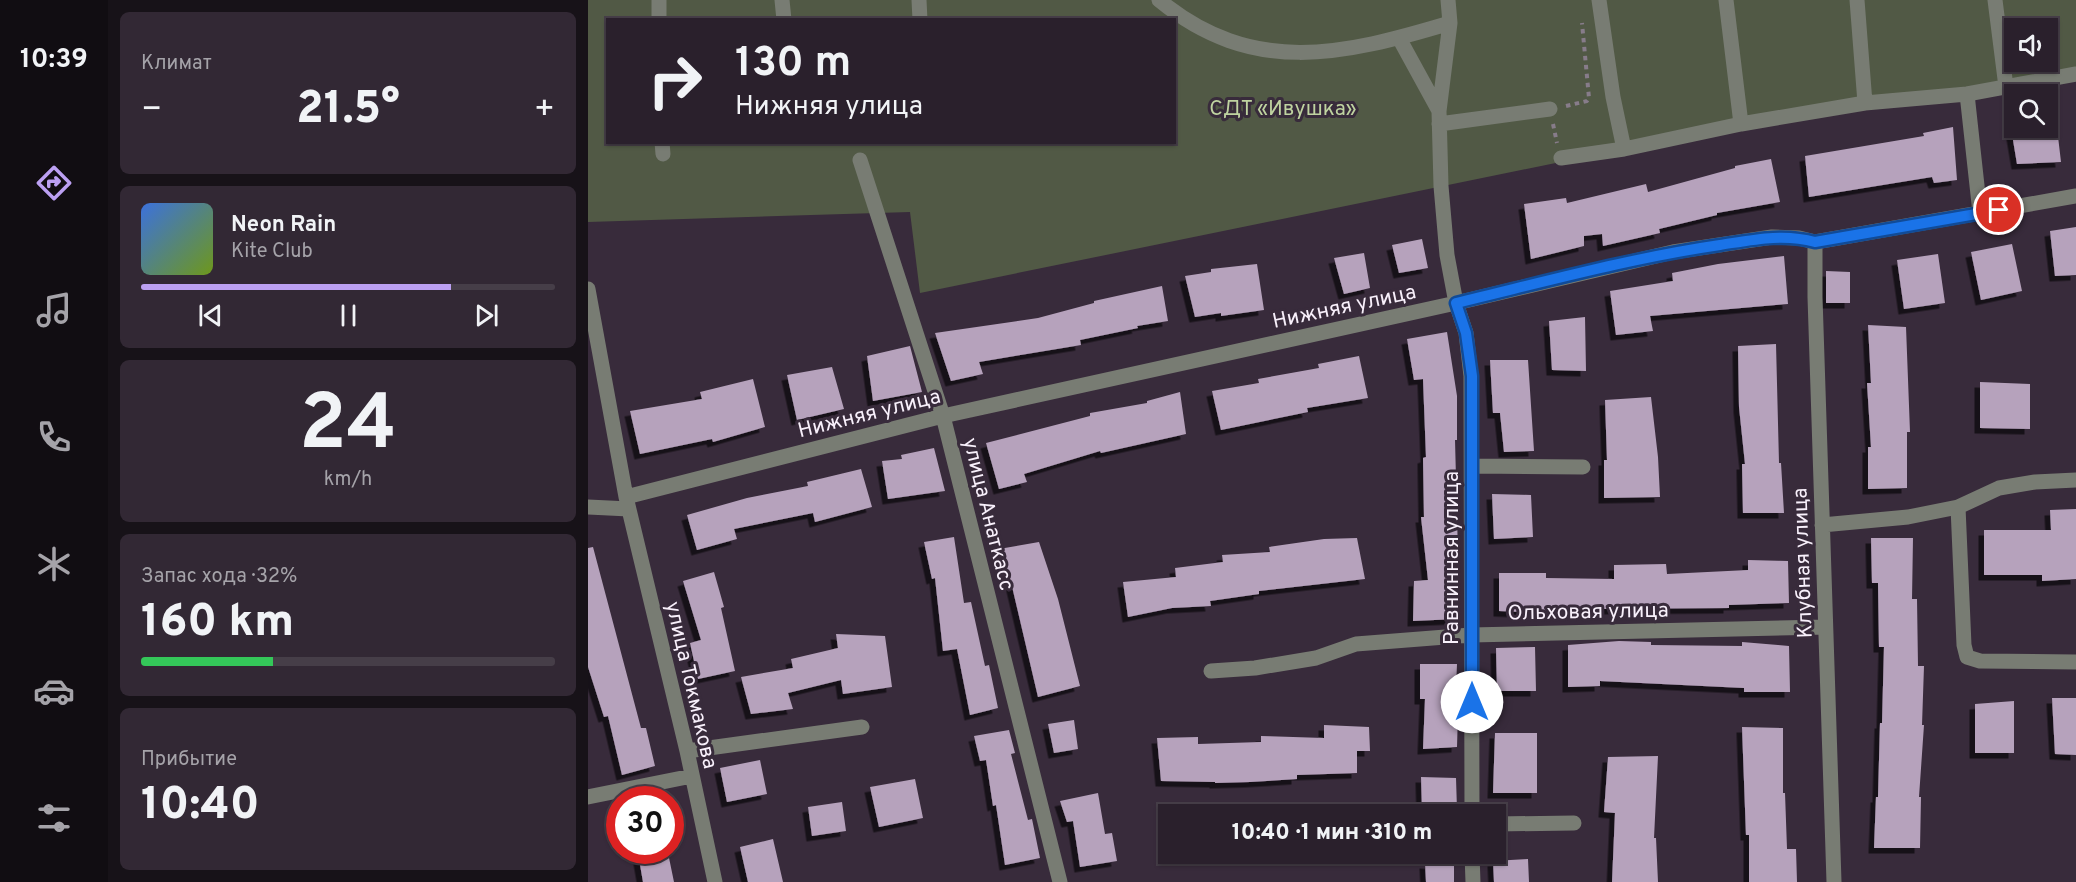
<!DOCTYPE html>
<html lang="ru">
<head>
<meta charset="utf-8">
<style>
	body { margin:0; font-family:Overpass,sans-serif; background:#322834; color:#f1f3f6; height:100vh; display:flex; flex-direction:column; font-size:22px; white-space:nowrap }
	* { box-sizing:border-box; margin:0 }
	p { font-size:20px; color:#a5a3a9 }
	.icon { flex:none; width:33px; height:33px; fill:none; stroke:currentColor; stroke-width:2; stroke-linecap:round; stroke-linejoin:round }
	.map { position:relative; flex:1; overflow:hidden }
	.side { display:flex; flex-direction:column; gap:12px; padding:12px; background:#171218; width:480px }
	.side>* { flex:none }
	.banner { position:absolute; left:18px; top:18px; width:570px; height:126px; border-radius:0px; box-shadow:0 2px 4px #0004,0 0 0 2px #463e48; background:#2a202c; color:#f1f3f6; overflow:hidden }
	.fabs { position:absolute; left:1416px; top:18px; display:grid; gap:12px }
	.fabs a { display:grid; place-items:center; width:54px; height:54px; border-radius:0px; background:#2a202c; box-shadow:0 2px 4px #0004,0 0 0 2px #463e48; font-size:30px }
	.speed { position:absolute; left:18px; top:786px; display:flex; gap:12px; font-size:30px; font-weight:700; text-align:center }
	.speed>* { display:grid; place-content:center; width:78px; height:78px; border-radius:50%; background:#2a202c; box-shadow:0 2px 4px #0004,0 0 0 2px #463e48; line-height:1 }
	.speed .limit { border:9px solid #d22; background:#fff; color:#111 }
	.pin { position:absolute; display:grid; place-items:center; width:51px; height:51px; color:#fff; margin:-26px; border:3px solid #fff; border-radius:50%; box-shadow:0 2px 6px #0007 }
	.me { position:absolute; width:66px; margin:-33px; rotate:0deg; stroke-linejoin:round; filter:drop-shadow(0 0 4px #0008) }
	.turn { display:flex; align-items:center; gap:21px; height:126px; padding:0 30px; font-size:27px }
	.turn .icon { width:78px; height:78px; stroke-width:2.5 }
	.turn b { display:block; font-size:42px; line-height:51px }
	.big { font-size:45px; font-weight:800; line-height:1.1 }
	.side .card { flex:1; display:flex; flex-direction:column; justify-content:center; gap:9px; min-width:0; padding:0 21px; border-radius:9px; background:#322834 }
	.side .dial { align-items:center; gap:0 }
	.dial b { font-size:78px; line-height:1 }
	.song { display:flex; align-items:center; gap:18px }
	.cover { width:72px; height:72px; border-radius:9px; background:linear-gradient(135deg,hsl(220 70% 55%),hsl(80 70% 35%)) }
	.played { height:6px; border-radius:3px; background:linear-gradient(90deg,#bca0f2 75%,#463e48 75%) }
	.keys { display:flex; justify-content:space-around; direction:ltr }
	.heat { display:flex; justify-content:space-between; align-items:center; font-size:33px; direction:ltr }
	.charge { height:9px; border-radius:4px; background:linear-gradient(90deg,#34c759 32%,#463e48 0) }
	.trip { position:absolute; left:570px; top:804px; width:348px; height:60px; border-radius:0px; background:#2a202c; box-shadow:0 2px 4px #0004,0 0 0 2px #463e48; font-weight:800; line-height:60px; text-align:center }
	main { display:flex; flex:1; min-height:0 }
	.tab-bar { display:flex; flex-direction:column; width:108px; justify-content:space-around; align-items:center; background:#110d12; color:#a5a3a9 }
	.tab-bar .icon { width:42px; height:42px }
	.tab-bar .active { color:#bca0f2 }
	.tab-bar b { font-size:27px; color:#f1f3f6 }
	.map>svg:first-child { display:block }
	.green { fill:#515945; fill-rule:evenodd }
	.building { fill:#b6a2bc; filter:url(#shadow) }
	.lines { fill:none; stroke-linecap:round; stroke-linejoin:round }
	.path { stroke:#877c8a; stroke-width:4; stroke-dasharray:4.5 4.5; stroke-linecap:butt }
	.minor { stroke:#787c73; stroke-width:15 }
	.route-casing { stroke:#114b97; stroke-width:15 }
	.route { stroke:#1a73e8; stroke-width:10 }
	.labels { text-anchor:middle; stroke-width:6; stroke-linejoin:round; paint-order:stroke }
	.park-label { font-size:21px; fill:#bfd3a0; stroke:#382b3b }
	.street-label { font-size:21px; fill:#f8f0fb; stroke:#382b3b }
</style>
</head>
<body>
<main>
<nav class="tab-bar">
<b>10:39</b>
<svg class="icon active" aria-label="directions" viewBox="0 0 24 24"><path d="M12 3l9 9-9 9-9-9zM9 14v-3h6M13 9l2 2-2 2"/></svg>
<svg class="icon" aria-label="music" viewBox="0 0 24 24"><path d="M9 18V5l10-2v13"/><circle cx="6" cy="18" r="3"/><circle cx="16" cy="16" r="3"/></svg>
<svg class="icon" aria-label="phone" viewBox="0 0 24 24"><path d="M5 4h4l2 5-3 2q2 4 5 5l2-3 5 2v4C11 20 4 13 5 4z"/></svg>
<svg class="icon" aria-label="climate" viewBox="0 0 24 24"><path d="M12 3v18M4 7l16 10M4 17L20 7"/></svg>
<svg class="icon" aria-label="car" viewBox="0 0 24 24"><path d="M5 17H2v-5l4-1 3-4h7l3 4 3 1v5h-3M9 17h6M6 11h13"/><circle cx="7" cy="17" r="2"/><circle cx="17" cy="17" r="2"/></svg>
<svg class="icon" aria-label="filters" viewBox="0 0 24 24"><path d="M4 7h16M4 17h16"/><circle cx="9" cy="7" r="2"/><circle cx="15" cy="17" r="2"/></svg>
</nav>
<section class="side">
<div class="card"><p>Климат</p>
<div class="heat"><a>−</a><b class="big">21.5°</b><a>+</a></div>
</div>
<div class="card">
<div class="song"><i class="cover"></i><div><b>Neon Rain</b><p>Kite Club</p></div></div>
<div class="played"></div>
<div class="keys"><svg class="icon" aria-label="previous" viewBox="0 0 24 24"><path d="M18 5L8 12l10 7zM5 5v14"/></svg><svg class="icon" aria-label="pause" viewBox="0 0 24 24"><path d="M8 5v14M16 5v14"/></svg><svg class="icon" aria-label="next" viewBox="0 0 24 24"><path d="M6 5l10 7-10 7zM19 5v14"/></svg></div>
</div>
<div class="card dial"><b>24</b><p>km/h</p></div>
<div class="card"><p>Запас хода · 32%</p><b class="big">160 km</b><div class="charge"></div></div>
<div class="card"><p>Прибытие</p><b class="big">10:40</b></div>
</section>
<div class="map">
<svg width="1488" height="882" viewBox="0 0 1488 882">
	<defs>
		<filter id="shadow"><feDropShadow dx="-5.5" dy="5.5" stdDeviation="0" flood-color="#0009"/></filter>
	</defs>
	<rect width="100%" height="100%" fill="#382b3b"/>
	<path class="green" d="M0,0H1488V74L1036,149L332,293L322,212L0,222ZM20,20H586V142H20ZM1426,28H1460V62H1426Z"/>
	<path class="building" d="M1365,127L1369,180L1346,183L1344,177L1221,197L1217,156L1336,136L1335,133Z
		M1423,128H1469L1473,162L1429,164Z
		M1183,159L1192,202L1129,213V215L1071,229L1072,233L1015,246L1014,234L996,236V246L943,259L936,204L978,198L979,203L1058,184L1060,192L1147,168V166Z
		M1488,227V275L1467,276L1462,231Z
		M834,239L840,268L811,273L804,245Z
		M1424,244L1434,291L1393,300L1383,252Z
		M776,253L782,288L756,294L746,258Z
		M1350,254L1357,303L1316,309L1309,260Z
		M1196,256L1200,304L1062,316L1065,331L1028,335L1022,291L1085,281L1084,273L1130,264Z
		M669,264L676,310L633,316V313L607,317L597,276L623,272V269Z
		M1238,271L1262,272V303H1238Z
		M574,286L580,321L549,326L550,328L492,340L493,345L391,362L395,374L363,381L347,333L450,318L506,303V301Z
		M997,317L998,371L964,370L961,321Z
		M1280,325L1318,327L1322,432H1319V488L1280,489V447H1283L1279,383H1283Z
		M859,332L869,396V440H867L870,554H866L869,619L825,621L826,581L840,580L833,517H836L835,458L838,457L835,379L826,380L819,339Z
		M1188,344L1191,463H1193L1196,513H1155L1154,464H1157L1151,407L1150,346Z
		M322,346L334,392L285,401L279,356Z
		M771,356L780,398L719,408L720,412L633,430L624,391L671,383L670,379L731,368L730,364Z
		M902,360H940L946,451L916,452L912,413H905Z
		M244,367L256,409L209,420L199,375Z
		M165,379L177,427L125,442L124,439L52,454L42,411L114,399L112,392Z
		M1392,382L1442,384V429L1392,428Z
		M592,392L598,434L513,453L512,451L436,474L439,482L411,489L398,443L502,416V413L559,403V401Z
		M1063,397L1070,457L1072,497L1016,498V460H1019L1017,400Z
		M346,448L357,491L300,499L294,461L314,459L313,455Z
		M273,469L284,507L227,522L225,513L146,529L149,539L109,550L99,515L159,498L220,486L219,482Z
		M904,494L943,495L945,537L906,539Z
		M1488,509V579L1454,581V575H1396V530H1463L1462,510Z
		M366,537L376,603L383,602L397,666L401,665L410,708L382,715L369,649L355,651L347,578L344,579L336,542Z
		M769,538L777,579L671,591V594L622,601L623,606L584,608L540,617L535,582L588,577L587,568L635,562L634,555L682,552L681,547L736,539Z
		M1283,538H1325L1324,599H1329L1330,666H1336L1334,725H1336L1331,797H1333L1332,848H1286L1288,797H1290L1292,723H1294L1296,647H1291L1290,583H1284Z
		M451,542L470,599L492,686L450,697L423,582H421L411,549Z
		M5,547L53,728H58L67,766L34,775L20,716L16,717L0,667V548Z
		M1160,560L1200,561L1201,603L1141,605V608L1005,609V611L958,610V613L911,611V573H958V578L1026,579V565L1078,564L1079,574L1160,570Z
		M126,572L136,607L133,608L147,671L110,679L102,643L113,640L95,581Z
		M248,634L297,636L304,687L255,694L253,680L200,693L205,709L163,714L153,677L205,668L203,659L250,648Z
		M1031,641L1063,642V645L1154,646V642L1201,646L1202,692H1156V688L1012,681V686L980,687V645Z
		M947,647L948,691H909L908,648Z
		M832,664H869L867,713H870L869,747L835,749L837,699H832Z
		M1464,698H1488V755L1467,754Z
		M1426,701V753H1387V704Z
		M486,720L490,749L466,753L460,724Z
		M736,725L781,727L782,751H769V773L709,775V779L662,782L627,783V782L573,781L569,738L610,737V744L673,742V736L736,738Z
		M1154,727L1195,728V793H1197L1199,849H1208L1209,882H1161V835H1158Z
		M421,730L427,753L423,754L440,820L444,819L452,858L417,865L408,805L405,806L398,760L392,761L386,736Z
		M907,733H949V793H905Z
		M1070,756L1066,838H1068L1070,882H1024L1027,813L1016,812L1020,757Z
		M172,760L179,794L139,802L132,768Z
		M833,777L868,778L869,810H834Z
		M327,779L335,818L291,827L282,787Z
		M510,793L517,834L524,833L529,861L492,867L485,821L479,822L472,801Z
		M254,802L258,831L224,836L220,807Z
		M185,839L195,882H160L152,847Z
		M80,853L86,882H55L51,859Z
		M940,859L941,882H906L905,861Z
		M837,863L866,865V882H838Z"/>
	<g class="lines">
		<path class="path" d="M978,106L999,101L1001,98L994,23
			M965,124L969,143"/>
		<path class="minor" d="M71,0V20
			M194,0L196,20
			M331,0L332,20
			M571,0C665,77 755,55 862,23
			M860,0L862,23L851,111L853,186L859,255L868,303L878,333L883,376L884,814
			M1011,0L1025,97L1036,149
			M1138,0L1153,124
			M1269,0L1277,103
			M1407,0L1418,87
			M811,38L851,111
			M1379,94L1392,213
			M851,124L962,109
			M74,142L75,154
			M973,158L1036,149L1153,124L1277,103L1379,94L1488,74
			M272,160L355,416L472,882
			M1227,242V297L1246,882
			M0,289L38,497L99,751L127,882
			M885,466L995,467
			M38,497L355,416L868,303L1085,252L1184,237L1211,238L1227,242L1488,196
			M0,507L41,509
			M1370,507L1376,645L1379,657L1392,661L1488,662
			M1234,525L1320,517L1370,507L1411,488L1447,482L1488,480
			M623,671L667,668L728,658L768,644L883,635L1237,627
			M99,751L274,727
			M0,797L104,776
			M908,824L986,823
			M884,854L885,882"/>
	</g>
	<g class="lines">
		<g class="route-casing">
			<path id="route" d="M884,702V376L878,333L868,303C956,282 1043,258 1132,245C1164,240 1195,233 1227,242L1411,210"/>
		</g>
		<use href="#route" class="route"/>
	</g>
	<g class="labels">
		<g class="park-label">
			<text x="695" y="115">СДТ «Ивушка»</text>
		</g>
		<g class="street-label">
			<text transform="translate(756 306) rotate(-12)" y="7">Нижняя улица</text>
			<text transform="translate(281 413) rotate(-14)" y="7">Нижняя улица</text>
			<text transform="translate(401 514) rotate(76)" y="7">улица Анаткасс</text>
			<text transform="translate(863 558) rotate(-90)" y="7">Равнинная улица</text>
			<text transform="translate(1214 563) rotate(-92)" y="7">Клубная улица</text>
			<text transform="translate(1000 611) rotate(-1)" y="7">Ольховая улица</text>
			<text transform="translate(104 685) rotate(77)" y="7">улица Токмакова</text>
		</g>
	</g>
</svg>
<div class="fabs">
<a><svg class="icon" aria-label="sound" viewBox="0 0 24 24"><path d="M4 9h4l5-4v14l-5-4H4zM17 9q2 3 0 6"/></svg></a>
<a><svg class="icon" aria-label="search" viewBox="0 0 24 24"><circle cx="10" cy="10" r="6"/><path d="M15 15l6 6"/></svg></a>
</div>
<div class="speed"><div class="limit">30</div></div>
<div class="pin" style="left:1411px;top:210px;background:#d93025"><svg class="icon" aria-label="arrive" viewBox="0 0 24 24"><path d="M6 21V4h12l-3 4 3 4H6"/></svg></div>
<svg class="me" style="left:884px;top:702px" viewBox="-20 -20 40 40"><circle r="19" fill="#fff"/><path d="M0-13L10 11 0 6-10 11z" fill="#1a73e8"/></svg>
<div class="trip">10:40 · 1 мин · 310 m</div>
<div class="banner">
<div class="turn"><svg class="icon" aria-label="right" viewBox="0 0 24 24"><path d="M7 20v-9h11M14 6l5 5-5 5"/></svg><div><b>130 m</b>Нижняя улица</div></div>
</div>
</div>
</main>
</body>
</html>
